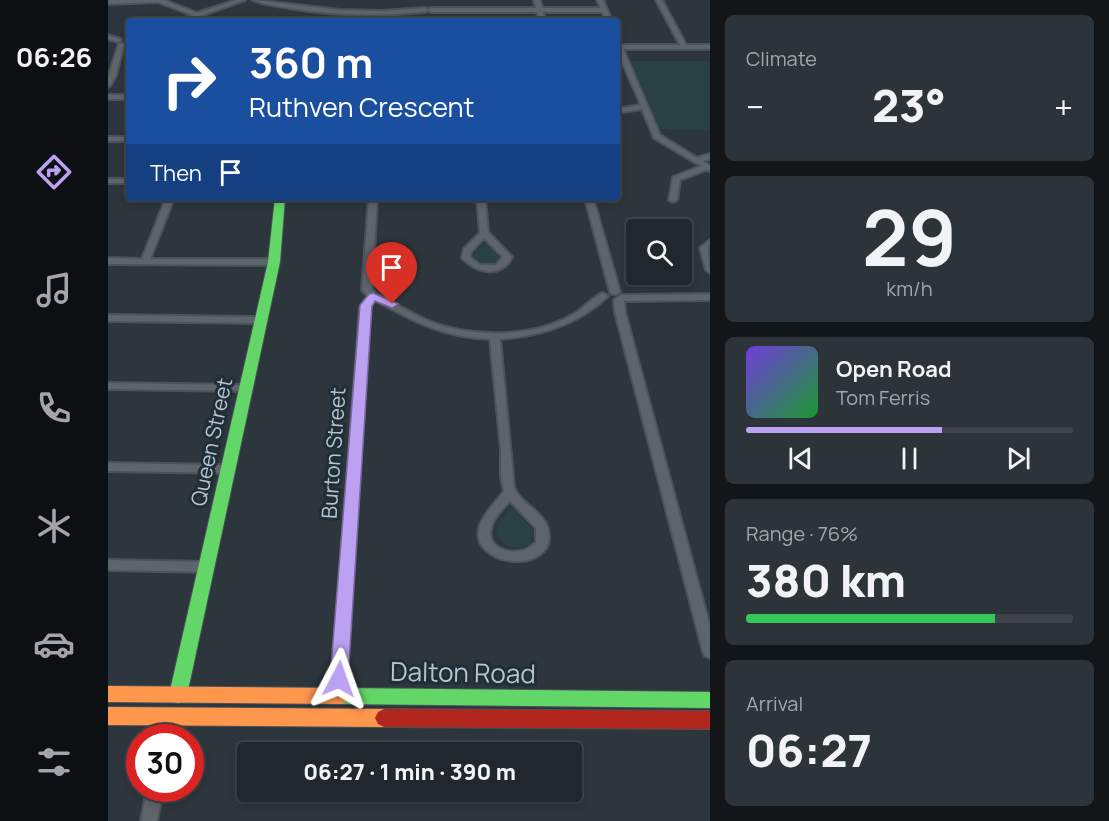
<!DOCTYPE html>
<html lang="en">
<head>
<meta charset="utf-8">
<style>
	body { margin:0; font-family:Manrope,sans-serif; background:#2d3439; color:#f1f3f6; height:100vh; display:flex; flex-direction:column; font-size:22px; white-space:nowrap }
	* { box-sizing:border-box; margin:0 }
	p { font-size:20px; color:#a2a6aa }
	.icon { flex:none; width:33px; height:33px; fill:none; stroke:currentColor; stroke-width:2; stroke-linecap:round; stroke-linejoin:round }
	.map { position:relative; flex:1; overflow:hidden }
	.drawer { display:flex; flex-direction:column; gap:15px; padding:15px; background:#121619; width:399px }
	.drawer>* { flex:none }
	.guide { position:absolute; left:18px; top:18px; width:494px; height:183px; border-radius:6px; box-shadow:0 3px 9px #0003,0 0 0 2px #3e4449; background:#1a4fa0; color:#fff; overflow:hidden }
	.buttons { position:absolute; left:518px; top:219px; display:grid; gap:12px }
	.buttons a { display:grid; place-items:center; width:66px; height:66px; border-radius:6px; background:#21282d; box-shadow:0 3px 9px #0003,0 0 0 2px #3e4449; font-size:30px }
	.speed { position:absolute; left:18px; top:724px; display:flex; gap:12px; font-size:30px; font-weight:700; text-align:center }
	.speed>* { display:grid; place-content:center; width:78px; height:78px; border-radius:50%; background:#21282d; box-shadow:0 3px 9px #0003,0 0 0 2px #3e4449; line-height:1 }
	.speed .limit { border:9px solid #d22; background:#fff; color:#111 }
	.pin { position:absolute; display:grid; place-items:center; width:51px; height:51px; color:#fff; margin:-62px -26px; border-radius:50% 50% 50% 0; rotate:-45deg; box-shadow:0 0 6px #0007 }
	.pin .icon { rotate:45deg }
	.me { position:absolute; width:66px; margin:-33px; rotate:4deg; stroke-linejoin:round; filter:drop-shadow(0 0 4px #0008) }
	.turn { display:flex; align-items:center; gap:21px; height:126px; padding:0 24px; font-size:27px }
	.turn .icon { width:78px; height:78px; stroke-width:2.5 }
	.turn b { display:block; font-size:42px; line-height:51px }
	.then { display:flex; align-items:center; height:57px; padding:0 24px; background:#0003; gap:12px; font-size:22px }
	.big { font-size:45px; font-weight:800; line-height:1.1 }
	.drawer .tile { flex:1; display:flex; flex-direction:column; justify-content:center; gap:9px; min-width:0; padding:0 21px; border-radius:9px; background:#2d3439 }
	.drawer .dial { align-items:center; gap:0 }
	.dial b { font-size:78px; line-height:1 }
	.song { display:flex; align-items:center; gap:18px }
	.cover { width:72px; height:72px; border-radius:9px; background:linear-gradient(135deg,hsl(260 70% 55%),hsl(130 70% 35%)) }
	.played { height:6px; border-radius:3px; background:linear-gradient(90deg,#bca0f2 60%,#3e4449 60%) }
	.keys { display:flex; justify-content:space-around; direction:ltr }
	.heat { display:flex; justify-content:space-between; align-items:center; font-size:33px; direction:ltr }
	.charge { height:9px; border-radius:4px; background:linear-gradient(90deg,#34c759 76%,#3e4449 0) }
	.trip { position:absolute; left:129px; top:742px; width:345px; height:60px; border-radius:6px; background:#21282d; box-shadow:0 3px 9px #0003,0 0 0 2px #3e4449; font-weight:800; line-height:60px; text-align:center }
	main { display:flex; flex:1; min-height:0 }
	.tab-bar { display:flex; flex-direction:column; width:108px; justify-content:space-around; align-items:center; background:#0d1012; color:#a2a6aa }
	.tab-bar .icon { width:42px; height:42px }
	.tab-bar .active { color:#bca0f2 }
	.tab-bar b { font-size:27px; color:#f1f3f6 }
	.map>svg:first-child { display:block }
	.green { fill:#294141 }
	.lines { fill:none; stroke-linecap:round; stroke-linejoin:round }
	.street-casing { stroke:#4a5358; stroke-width:4 }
	.fast-casing { stroke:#4a5358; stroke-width:2 }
	.slow-casing { stroke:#4a5358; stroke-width:2 }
	.jam-casing { stroke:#4a5358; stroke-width:2 }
	.street { fill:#5d646a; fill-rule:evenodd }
	.fast { fill:#63d668; fill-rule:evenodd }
	.slow { fill:#ff974d; fill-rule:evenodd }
	.jam { fill:#b3261e; fill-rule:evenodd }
	.route { fill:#bca0f2; stroke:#7a689d; stroke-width:1.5 }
	.labels { text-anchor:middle; stroke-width:6; stroke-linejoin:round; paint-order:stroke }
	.street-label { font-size:21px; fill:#b8c3cc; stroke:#1f2e37 }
	.near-street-label { font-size:26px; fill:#b8c3cc; stroke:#1f2e37 }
</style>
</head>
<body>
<main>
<nav class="tab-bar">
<b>06:26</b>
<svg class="icon active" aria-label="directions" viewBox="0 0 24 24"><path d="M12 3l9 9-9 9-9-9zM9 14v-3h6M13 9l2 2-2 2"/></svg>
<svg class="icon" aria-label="music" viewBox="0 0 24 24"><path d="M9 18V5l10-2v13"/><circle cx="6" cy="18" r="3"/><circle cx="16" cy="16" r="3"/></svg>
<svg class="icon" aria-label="phone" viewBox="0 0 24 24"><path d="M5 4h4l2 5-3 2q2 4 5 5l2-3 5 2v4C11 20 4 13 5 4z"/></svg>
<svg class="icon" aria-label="climate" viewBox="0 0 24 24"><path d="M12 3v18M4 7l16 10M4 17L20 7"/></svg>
<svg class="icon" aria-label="car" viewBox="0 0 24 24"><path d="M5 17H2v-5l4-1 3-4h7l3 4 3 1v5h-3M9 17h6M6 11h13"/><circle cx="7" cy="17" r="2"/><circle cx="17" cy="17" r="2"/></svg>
<svg class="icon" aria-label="filters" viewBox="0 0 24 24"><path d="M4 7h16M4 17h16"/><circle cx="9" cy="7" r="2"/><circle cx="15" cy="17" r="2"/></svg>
</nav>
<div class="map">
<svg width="602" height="821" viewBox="0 0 602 821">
	<rect width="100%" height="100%" fill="#2c363c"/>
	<path class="green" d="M521,61H602V130L548,129Z
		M378,242L394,256L391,262C380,266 372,266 364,257L367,251Z
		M403,505L426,532L423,544C407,551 398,549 388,535L391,523Z"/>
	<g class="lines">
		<g class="street-casing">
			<path id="street" d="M0,0H56L89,13L129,0H137L78,21H69L84,15L50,2L0,4Z
				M145,0L232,10L274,11L317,8L320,10L317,12C272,16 226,16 181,8C170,6 156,5 145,0Z
				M426,0H432L434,8H493L489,0H495L504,21H498L494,12H435L437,21H431L429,12H323L320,10L323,8H428Z
				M548,0H554L578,45H602V49H515L552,135L589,158L602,154V159L595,161L602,166V171L598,170L572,180L569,200L565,202L561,200L565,177L593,166L546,138L534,109L508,113V109L533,105L508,48V38L513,45H572Z
				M0,35L12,39L13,40L10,42L0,39Z
				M11,43L16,44L8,75L2,86L0,87V78Z
				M0,95H21V99H0Z
				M0,137H21V141H0Z
				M0,179H21V183H0Z
				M58,198H66L42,259H166L170,262L166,265L0,264V258L34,259Z
				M261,198H269L264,289L268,294C285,302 301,312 318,320C362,338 423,339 466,314C475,308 483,300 492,294L495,293L500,296C470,325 432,336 392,339L406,487C413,506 440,512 441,535C443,576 358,566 372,525C377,512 388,502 396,491L393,477V450L382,339C334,337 308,322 267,300L262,308L237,696L235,701L230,702L225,701L223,696L252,308L260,296L254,290ZM402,501L428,528V542C413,559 378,552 383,529C385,518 395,509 402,501Z
				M369,198H377L380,232L404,257C393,279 368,273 354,258L356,249L372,233ZM376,238L395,257L388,265H372L362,257L363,252Z
				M477,198H485L512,292L510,294H504L502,292Z
				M602,240L600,249L602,273L598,270L592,248Z
				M602,294V300L516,301L517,312L602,627V658L597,656L595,652L507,312L506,300L513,295Z
				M0,315L153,317L158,320L153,323L0,321Z
				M0,383L138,385L143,388L138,391L0,389Z
				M0,463L120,465L124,466L126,469L124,472L120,473L0,471Z
				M0,560L99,562L103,563L105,567L103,571L99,572L0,570Z
				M63,709L68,711L70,716L65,738H51L58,711Z
				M39,789H55L49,821H33Z"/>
		</g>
		<g class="fast-casing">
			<path id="fast" d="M167,198H177L172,262L79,695L76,701L70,703L64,701L61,695L160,262Z
				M233,688L602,692V708L233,704L227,702L224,696L227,690Z"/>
		</g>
		<g class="slow-casing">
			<path id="slow" d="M0,686L233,688L239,690L242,696L239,702L233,704L0,702Z
				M0,707L276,709L282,712L285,718L282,724L276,727L0,725Z"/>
		</g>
		<g class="jam-casing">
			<path id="jam" d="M276,709L602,711V729L276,727L270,724L267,718L270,712Z"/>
		</g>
		<use href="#street" class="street"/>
		<use href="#fast" class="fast"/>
		<use href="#slow" class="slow"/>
		<use href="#jam" class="jam"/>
	</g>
	<path class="route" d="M265,293L290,304L284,308L267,301L264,306L240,679L237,685L231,687L225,685L222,679L252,305L261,294Z"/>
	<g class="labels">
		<g class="street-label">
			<text transform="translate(104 442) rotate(-78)" y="7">Queen Street</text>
			<text transform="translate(226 453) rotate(-86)" y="7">Burton Street</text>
		</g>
		<g class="near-street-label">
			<text transform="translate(355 673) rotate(1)" y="9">Dalton Road</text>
		</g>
	</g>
</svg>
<div class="buttons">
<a><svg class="icon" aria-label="search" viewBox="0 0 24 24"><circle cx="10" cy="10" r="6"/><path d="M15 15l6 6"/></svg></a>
</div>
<div class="speed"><div class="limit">30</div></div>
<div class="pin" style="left:284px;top:304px;background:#d93025"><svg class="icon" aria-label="arrive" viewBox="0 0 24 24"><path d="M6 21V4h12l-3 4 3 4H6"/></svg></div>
<svg class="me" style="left:231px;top:679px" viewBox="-20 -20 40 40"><path d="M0-17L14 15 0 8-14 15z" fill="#bca0f2" stroke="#fff" stroke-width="4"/></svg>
<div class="trip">06:27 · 1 min · 390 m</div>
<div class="guide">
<div class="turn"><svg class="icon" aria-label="right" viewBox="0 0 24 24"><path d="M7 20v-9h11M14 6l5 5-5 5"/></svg><div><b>360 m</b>Ruthven Crescent</div></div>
<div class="then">Then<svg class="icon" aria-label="arrive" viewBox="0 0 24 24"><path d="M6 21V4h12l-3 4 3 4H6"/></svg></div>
</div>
</div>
<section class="drawer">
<div class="tile"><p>Climate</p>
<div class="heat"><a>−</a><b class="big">23°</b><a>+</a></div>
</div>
<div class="tile dial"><b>29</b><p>km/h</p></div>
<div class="tile">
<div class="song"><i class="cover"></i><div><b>Open Road</b><p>Tom Ferris</p></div></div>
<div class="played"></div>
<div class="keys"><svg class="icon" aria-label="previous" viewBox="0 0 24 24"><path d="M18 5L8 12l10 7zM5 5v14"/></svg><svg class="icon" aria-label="pause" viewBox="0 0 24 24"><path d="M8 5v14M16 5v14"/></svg><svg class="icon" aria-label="next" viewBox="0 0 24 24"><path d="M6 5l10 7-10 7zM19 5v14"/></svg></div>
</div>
<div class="tile"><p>Range · 76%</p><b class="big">380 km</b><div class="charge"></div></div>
<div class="tile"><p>Arrival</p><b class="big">06:27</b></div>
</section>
</main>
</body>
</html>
